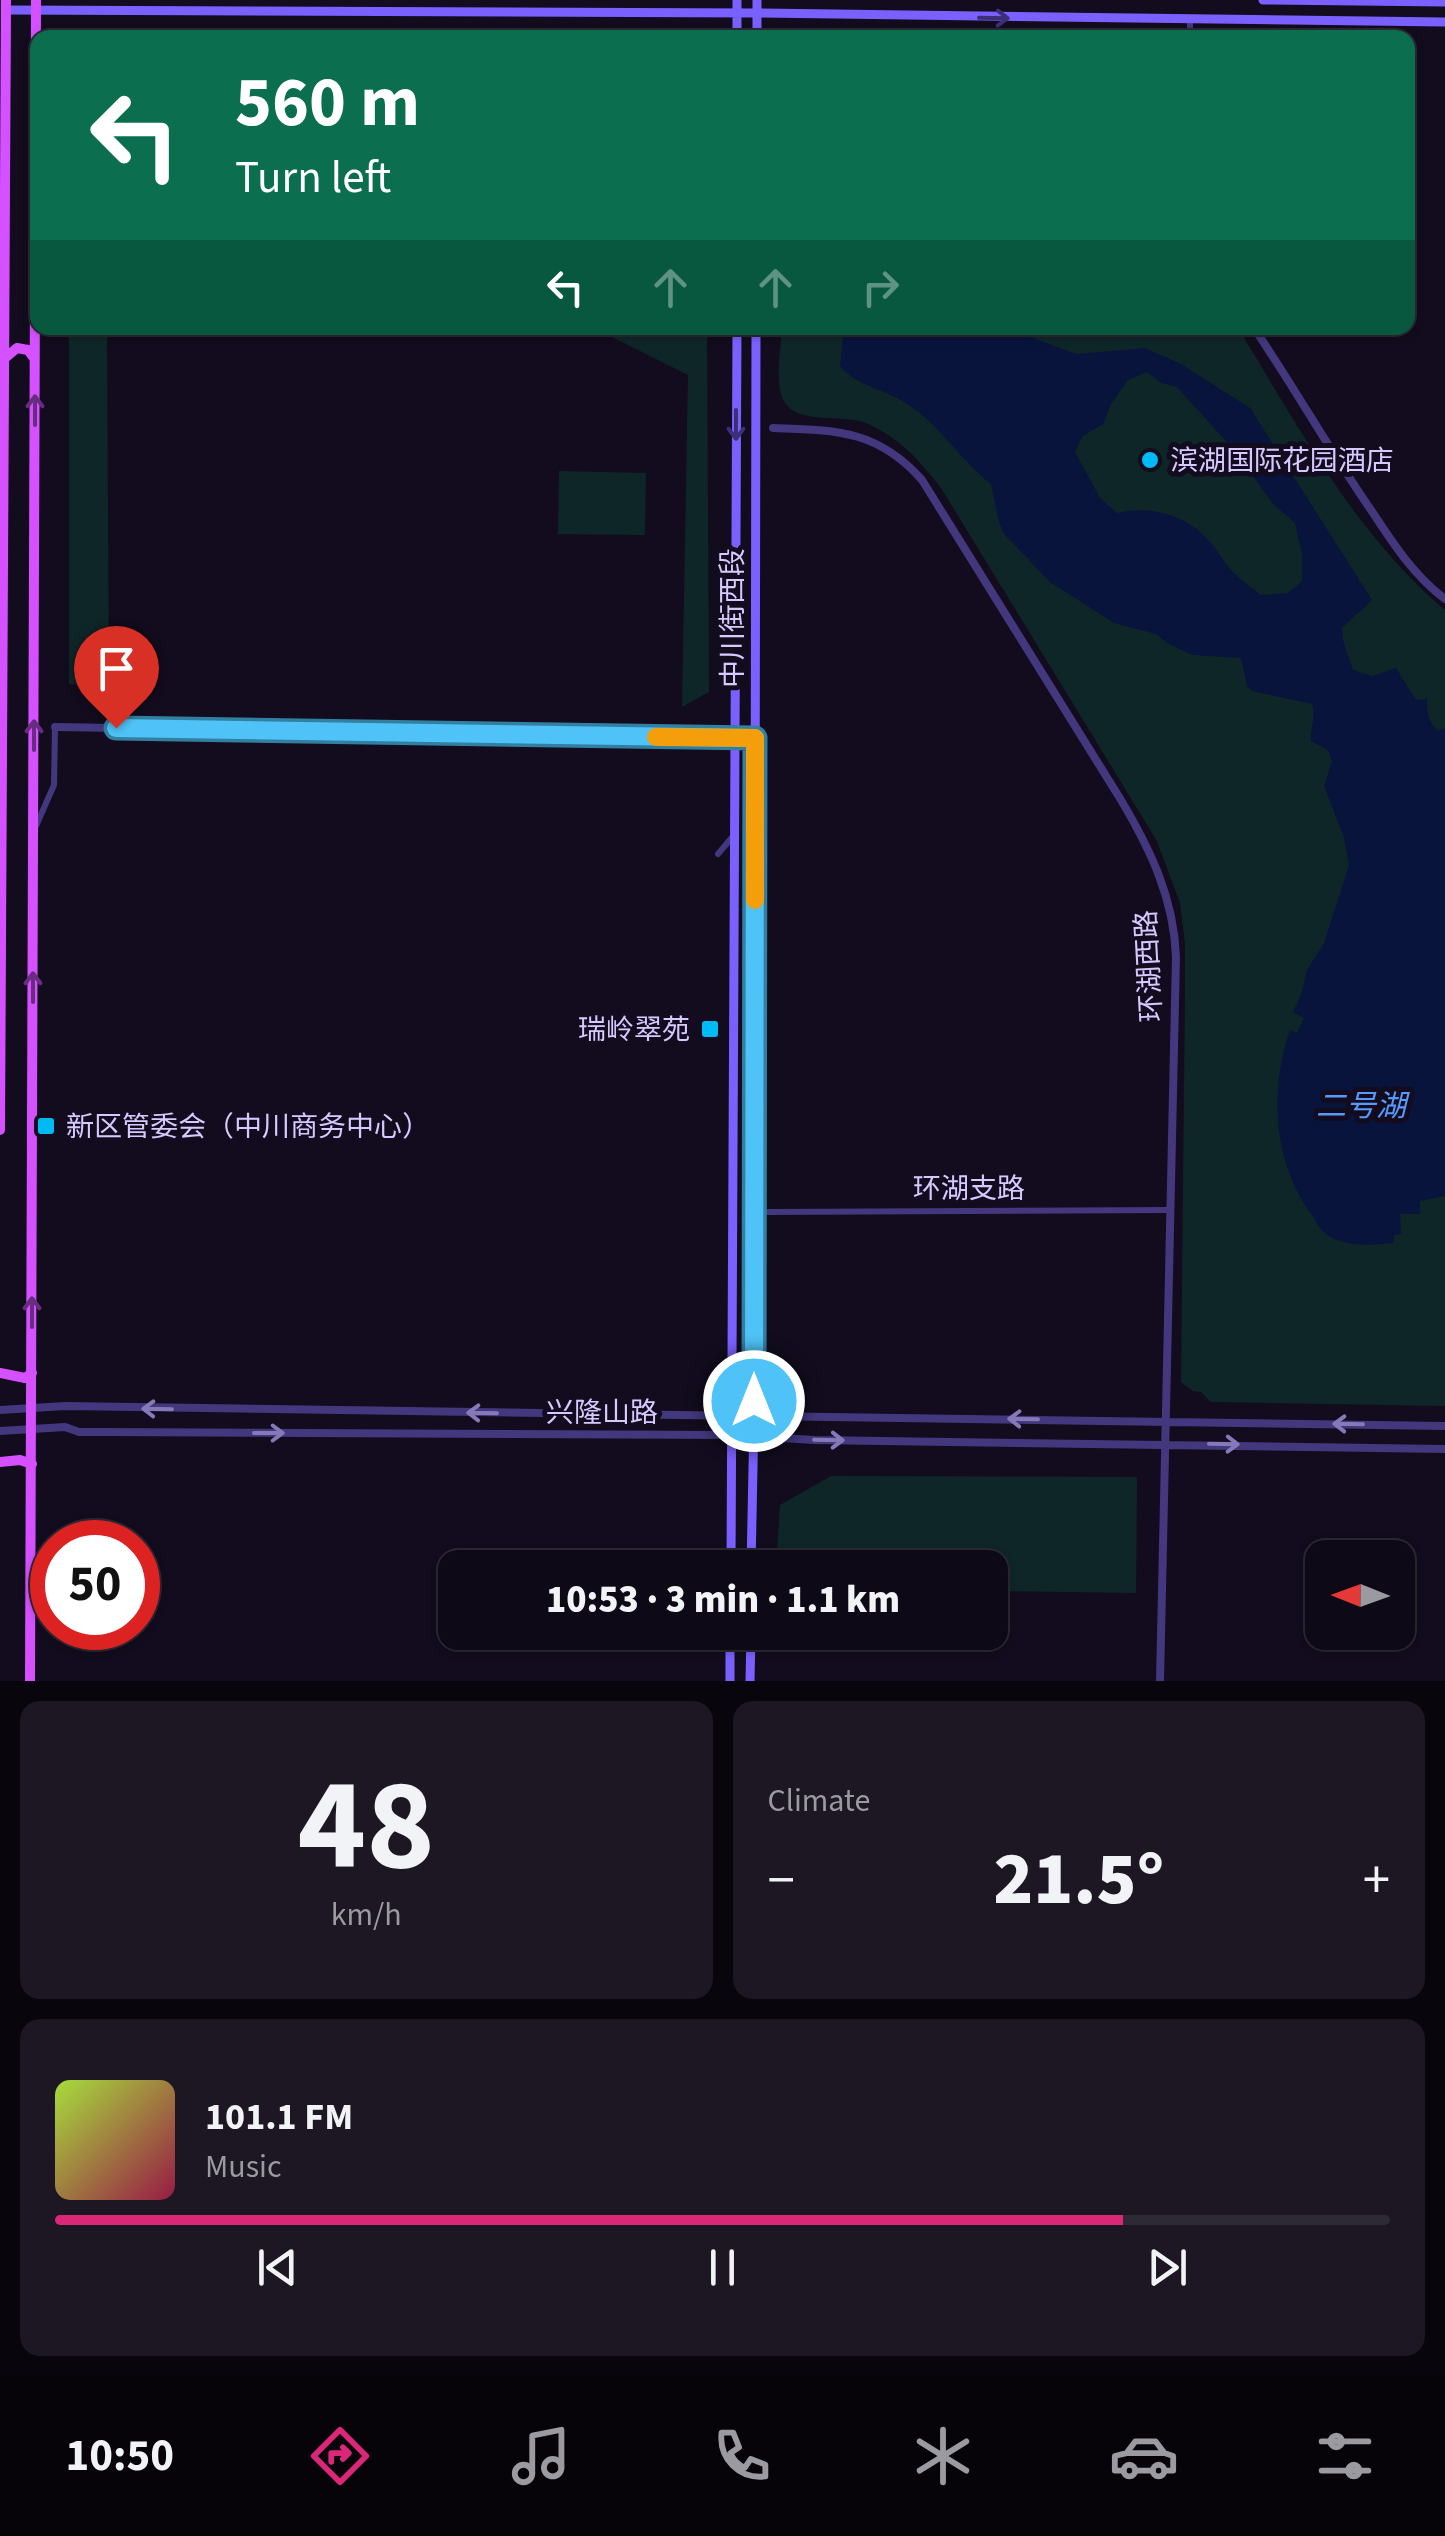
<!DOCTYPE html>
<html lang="en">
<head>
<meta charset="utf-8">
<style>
	body { margin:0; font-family:"Source Sans 3","Noto Sans SC",sans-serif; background:#1c1723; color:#f1f3f6; height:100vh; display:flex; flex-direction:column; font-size:38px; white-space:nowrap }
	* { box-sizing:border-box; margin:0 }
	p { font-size:32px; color:#9b9aa1 }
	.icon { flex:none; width:55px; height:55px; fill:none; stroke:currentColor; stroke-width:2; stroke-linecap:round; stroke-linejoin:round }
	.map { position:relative; height:1681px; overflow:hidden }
	.side { display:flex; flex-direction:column; gap:20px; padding:20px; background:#08050c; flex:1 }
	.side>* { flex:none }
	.banner { position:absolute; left:30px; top:30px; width:1385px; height:305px; border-radius:20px; box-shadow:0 2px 8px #0004,0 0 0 2px #2e2a35; background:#0b6e4f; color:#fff; overflow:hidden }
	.needle { width:65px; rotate:271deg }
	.fabs { position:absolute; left:1305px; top:1540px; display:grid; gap:20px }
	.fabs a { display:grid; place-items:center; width:110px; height:110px; border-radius:20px; background:#0e0916; box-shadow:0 2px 8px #0004,0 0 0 2px #2e2a35; font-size:50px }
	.speed { position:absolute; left:30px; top:1520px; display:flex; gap:20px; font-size:50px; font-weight:700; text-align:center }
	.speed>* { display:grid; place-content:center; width:130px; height:130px; border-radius:50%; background:#0e0916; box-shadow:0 2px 8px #0004,0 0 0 2px #2e2a35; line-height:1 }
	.speed .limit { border:15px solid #d22; background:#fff; color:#111 }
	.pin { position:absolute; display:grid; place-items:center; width:85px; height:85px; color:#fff; margin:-102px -42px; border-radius:50% 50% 50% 0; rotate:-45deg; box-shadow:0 0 10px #0007 }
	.pin .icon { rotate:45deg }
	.me { position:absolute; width:110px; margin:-55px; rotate:0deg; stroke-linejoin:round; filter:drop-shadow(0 0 8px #0008) }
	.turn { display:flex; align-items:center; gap:35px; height:210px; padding:0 40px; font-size:45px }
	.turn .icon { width:130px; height:130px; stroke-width:2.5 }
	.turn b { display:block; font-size:70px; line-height:85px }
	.lanes { display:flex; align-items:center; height:95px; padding:0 40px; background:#0003; justify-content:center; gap:50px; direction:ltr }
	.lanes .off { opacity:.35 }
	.big { font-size:75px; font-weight:800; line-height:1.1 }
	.side .card { flex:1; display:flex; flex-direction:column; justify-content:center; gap:15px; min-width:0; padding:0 35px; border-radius:20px; background:#1c1723 }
	.side .dial { align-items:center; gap:0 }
	.dial b { font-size:130px; line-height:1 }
	.song { display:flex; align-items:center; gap:30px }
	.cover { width:120px; height:120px; border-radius:15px; background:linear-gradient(135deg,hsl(80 70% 55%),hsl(340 70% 35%)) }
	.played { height:10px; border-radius:5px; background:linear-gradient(90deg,#db2777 80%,#2e2a35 80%) }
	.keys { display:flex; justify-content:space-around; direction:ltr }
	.heat { display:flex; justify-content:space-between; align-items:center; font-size:55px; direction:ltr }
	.side .tiles { flex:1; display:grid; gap:20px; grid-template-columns:1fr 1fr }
	.card:last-child { grid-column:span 2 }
	.trip { position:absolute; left:438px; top:1550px; width:570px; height:100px; border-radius:20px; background:#0e0916; box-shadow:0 2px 8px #0004,0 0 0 2px #2e2a35; font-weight:800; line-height:100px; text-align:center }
	.dock { display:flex; height:160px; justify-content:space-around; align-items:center; background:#060409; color:#9b9aa1 }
	.dock .icon { width:70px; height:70px }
	.dock .on { color:#db2777 }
	.dock b { font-size:45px; color:#f1f3f6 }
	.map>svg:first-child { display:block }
	.green { fill:#0f2628 }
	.water { fill:#08143b; fill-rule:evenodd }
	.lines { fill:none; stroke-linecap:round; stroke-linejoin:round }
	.minor { stroke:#43377e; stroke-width:6 }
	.tertiary { stroke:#43377e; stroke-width:8 }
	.secondary { stroke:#7a60ff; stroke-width:9 }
	.primary { stroke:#d550ff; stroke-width:10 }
	.oneway { stroke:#3c2e78 }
	.oneway2 { stroke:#6a2b83 }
	.oneway3 { stroke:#8679b8 }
	.route-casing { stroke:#337fa1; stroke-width:25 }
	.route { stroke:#4fc3f7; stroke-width:18 }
	.slow { stroke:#f59e0b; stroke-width:18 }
	.poi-dot { fill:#00baf4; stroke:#120c1e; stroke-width:4 }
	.labels { text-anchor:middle; stroke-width:10; stroke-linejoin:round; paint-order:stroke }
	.poi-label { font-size:28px; fill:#d7c9ff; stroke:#120c1e; text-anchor:start }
	.street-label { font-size:28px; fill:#d7c9ff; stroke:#120c1e }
	.water-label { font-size:30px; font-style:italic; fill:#579aff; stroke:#120c1e }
</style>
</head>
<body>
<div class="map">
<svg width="1445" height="1681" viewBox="0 0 1445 1681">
	<rect width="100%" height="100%" fill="#120c1e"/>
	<path class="green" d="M69,328H107L109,688L69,684Z
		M594,328H707L709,692L682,707L688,375Z
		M782,328H1238C1299,427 1354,533 1445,610V1406L1211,1402L1201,1392L1193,1391L1181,1382L1185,993V944L1180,903L1157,841L941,488C920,461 899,437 866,423C842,413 793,427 782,397C775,379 781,347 782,328Z
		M559,471L646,473L645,535L558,534Z
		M831,1476L1137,1477L1136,1593L990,1591V1568L776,1567L780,1505Z"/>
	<path class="water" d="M844,328H1005L1077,354L1145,348L1181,364L1250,408L1372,600L1342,628L1343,640L1353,670L1373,676L1396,668L1416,700L1427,699C1427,713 1428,722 1438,731L1445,728V1196L1420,1201V1214H1400L1401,1234L1394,1235V1243C1372,1245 1344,1248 1326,1234C1320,1230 1316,1221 1312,1215C1273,1163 1269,1091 1290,1030L1297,1033L1304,1018L1293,1012L1302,992L1307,970L1324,943L1349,865L1344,837L1324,786L1332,761L1328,750L1311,741C1310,728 1316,718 1312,704L1252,691L1247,686L1241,658L1192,655L1167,643L1156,634L1114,623L1050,582L1004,534L999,522L991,484C957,458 935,416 895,397C875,387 855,384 840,366ZM1147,372L1161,383L1177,387L1234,450L1273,504L1295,523L1302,555V581L1288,593L1261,595C1251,587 1239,579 1230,569C1223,561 1218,551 1211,543C1187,515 1152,505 1117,513L1100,498L1075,452L1083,436L1103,424L1111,404L1128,380Z"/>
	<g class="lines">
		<path class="minor" d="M1190,38V21
			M36,826L54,785L55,727
			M718,854L734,835
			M768,1212L1171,1210"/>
		<path class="tertiary" d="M1254,328C1294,387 1330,451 1371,510C1392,542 1414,576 1445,599
			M773,428C836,430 878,430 922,480L1121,800C1150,849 1174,898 1176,957L1160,1681
			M55,727L755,738
			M0,1410L65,1406L1445,1426
			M0,1431L65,1427L79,1432H107L732,1435L814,1440L1445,1449"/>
		<path class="secondary" d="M1263,0L1445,2
			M6,10L757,13L1445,22
			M737,38V0
			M757,38V0
			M731,1568L737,328
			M751,1568L754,1417L756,328
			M730,1681V1632
			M750,1681L751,1632"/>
		<path class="primary" d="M5,358L17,348L28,350L34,358
			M0,1130L6,0
			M0,1373L25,1378L32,1373
			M0,1462L20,1460L32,1464
			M30,1681L36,0"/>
	</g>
	<defs><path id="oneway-shaft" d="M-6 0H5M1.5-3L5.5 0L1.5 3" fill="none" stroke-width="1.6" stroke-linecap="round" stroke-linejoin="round" transform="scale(2.5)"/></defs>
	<g class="oneway">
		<use href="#oneway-shaft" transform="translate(994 18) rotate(1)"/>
		<use href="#oneway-shaft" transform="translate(736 425) rotate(90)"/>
	</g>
	<g class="oneway2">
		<use href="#oneway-shaft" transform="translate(35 410) rotate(-90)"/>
		<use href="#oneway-shaft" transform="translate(34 735) rotate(-90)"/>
		<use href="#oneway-shaft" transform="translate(33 987) rotate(-90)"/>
		<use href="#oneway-shaft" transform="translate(32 1312) rotate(-90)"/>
	</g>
	<g class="oneway3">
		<use href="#oneway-shaft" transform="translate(157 1409) rotate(-179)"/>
		<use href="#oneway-shaft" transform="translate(482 1413) rotate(-179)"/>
		<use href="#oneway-shaft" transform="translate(1023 1419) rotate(-179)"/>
		<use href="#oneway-shaft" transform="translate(1348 1424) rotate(-179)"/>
		<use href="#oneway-shaft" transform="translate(269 1433)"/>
		<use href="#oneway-shaft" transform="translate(829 1440) rotate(1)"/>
		<use href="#oneway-shaft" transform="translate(1224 1444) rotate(1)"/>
	</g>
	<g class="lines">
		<g class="route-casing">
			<path id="route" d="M116,728L755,738L754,1401"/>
		</g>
		<use href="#route" class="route"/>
		<path class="slow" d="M656,737L755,738V900"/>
	</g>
	<g class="poi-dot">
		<circle cx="1150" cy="460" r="10"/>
		<rect x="700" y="1019" width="20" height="20" rx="5"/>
		<rect x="36" y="1116" width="20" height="20" rx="5"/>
	</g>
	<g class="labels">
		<g class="poi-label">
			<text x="1170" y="470">滨湖国际花园酒店</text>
			<text x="690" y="1039" text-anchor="end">瑞岭翠苑</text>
			<text x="66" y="1136">新区管委会（中川商务中心）</text>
		</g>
		<g class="street-label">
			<text transform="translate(732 618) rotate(-90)" y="10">中川街西段</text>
			<text transform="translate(1148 966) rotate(-93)" y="10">环湖西路</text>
			<text x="969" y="1198">环湖支路</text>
			<text x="602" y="1422">兴隆山路</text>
		</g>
		<g class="water-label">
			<text x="1361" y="1116">二号湖</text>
		</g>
	</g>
</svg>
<div class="fabs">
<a><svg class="needle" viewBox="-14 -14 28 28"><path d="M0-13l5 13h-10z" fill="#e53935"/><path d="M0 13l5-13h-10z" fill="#9b9aa1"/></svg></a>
</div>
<div class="speed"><div class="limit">50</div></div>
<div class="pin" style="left:116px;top:728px;background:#d93025"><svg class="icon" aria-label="arrive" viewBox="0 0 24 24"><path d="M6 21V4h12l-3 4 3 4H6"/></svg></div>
<svg class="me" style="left:754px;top:1401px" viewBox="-20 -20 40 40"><circle r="17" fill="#4fc3f7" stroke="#fff" stroke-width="3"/><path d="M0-11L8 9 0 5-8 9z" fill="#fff"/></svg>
<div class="trip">10:53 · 3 min · 1.1 km</div>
<div class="banner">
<div class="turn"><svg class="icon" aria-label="left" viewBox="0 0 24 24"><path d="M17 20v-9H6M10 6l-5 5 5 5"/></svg><div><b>560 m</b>Turn left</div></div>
<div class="lanes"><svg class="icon" aria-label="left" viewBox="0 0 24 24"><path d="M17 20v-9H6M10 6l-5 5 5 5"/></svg><svg class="icon off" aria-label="ahead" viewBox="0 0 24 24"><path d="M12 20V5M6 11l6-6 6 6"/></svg><svg class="icon off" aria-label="ahead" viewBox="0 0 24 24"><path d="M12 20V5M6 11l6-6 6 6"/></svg><svg class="icon off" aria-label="right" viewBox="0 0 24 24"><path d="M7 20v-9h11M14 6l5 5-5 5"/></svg></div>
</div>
</div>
<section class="side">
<div class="tiles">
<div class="card dial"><b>48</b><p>km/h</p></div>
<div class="card"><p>Climate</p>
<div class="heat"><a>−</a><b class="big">21.5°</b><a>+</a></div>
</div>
<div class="card">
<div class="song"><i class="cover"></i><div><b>101.1 FM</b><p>Music</p></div></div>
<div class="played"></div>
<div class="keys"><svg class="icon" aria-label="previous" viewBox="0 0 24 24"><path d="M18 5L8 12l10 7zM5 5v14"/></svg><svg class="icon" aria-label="pause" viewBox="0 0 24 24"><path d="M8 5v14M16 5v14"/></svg><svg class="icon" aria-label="next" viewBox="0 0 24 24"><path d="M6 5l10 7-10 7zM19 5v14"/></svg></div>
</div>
</div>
</section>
<nav class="dock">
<b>10:50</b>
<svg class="icon on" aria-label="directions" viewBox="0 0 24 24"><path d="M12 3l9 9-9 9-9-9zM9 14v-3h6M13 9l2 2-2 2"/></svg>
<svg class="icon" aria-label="music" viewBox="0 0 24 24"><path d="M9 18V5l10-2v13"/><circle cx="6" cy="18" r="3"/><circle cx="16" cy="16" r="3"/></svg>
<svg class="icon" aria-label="phone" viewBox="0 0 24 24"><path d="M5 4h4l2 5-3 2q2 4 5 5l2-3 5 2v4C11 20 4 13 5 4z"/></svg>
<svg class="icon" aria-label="climate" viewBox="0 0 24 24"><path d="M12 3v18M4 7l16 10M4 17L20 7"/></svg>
<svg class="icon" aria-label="car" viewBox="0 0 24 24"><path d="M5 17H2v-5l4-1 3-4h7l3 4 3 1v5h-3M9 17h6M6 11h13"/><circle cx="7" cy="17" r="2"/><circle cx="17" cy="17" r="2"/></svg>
<svg class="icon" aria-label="filters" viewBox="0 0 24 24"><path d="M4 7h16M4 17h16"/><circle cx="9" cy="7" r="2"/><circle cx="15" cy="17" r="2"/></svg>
</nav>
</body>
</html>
